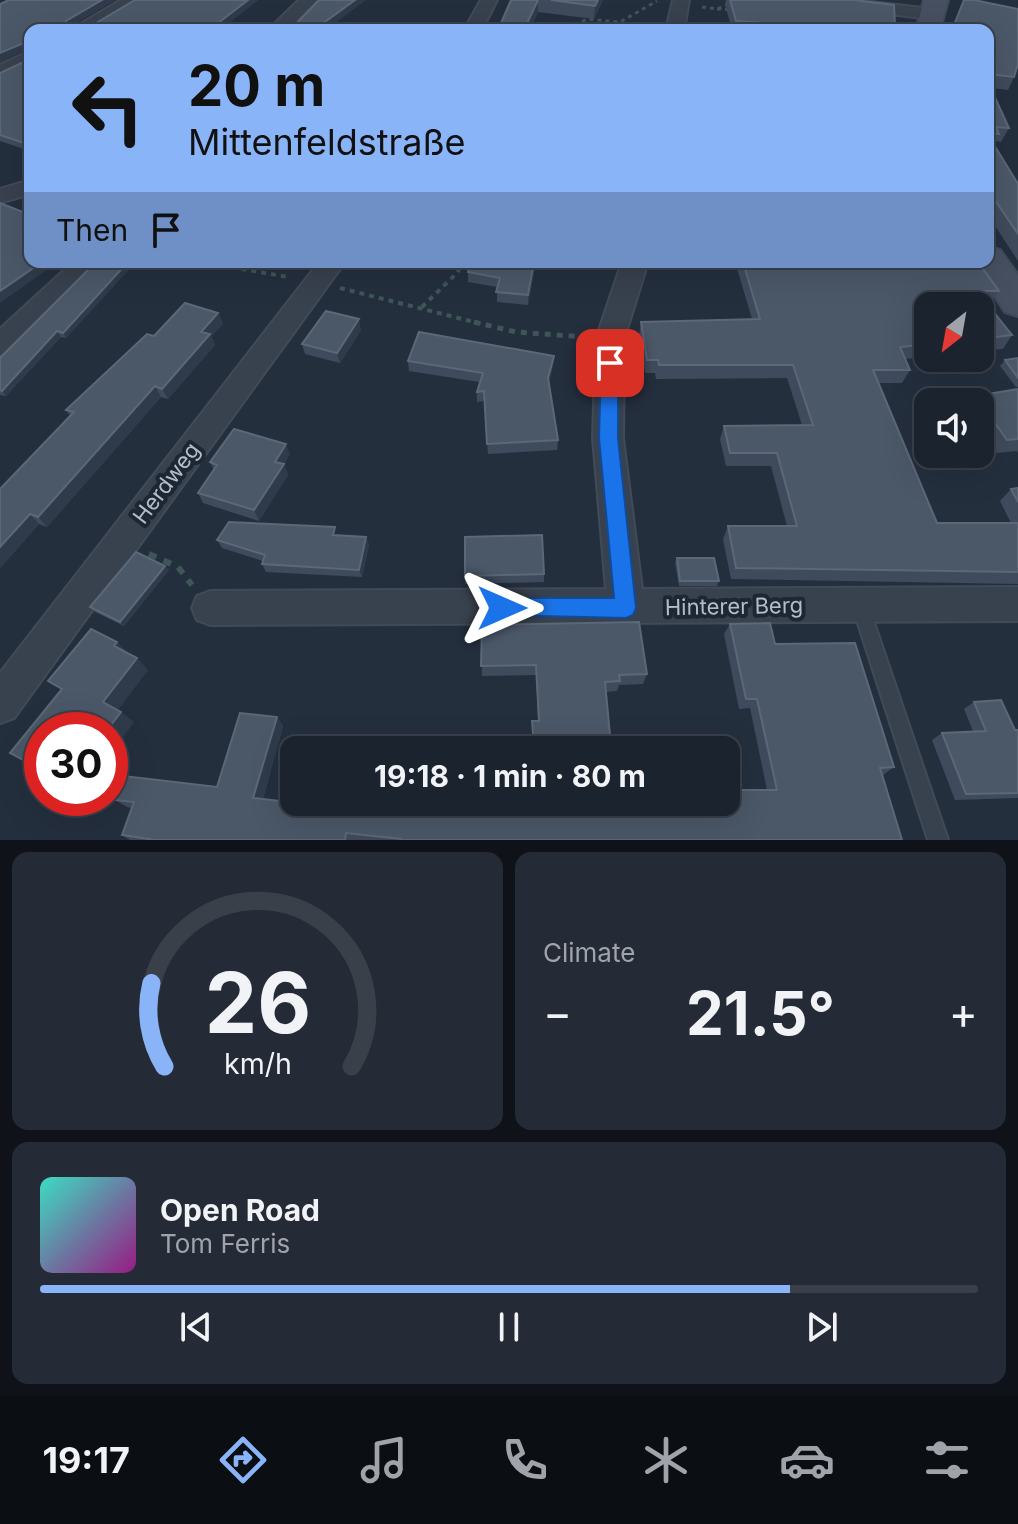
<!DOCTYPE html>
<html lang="en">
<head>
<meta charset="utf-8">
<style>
	body { margin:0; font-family:Inter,sans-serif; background:#242b36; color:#f1f3f6; height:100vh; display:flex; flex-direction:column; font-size:30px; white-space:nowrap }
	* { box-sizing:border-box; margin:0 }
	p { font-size:26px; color:#a0a4aa }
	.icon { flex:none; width:44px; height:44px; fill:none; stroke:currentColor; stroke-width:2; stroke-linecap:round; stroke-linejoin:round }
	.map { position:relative; height:840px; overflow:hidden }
	.side { display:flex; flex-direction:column; gap:12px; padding:12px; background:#0f1319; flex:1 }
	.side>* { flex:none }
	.banner { position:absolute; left:24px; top:24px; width:970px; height:244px; border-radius:16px; box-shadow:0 8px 32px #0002,0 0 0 2px #39404a; background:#8ab4f8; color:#111; overflow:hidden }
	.needle { width:52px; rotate:211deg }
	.fabs { position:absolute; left:914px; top:292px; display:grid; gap:16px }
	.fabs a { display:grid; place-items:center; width:80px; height:80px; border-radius:16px; background:#1b232e; box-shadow:0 8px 32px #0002,0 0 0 2px #39404a; font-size:40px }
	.speed { position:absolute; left:24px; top:712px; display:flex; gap:16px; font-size:40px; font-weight:700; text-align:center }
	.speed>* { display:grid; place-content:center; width:104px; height:104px; border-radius:50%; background:#1b232e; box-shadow:0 8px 32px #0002,0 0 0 2px #39404a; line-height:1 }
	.speed .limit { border:12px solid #d22; background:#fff; color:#111 }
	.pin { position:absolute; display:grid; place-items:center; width:68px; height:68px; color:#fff; margin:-34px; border-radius:16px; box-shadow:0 4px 12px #0006 }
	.me { position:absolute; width:88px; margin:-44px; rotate:90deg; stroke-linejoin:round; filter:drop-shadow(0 0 6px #0008) }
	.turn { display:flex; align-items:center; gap:28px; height:168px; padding:0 32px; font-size:36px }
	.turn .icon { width:104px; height:104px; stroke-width:2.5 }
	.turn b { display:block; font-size:56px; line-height:68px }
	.then { display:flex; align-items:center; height:76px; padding:0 32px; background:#0003; gap:16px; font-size:30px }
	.big { font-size:60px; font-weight:700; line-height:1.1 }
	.side .tile { flex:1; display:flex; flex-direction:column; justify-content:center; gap:12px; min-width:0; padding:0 28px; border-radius:16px; background:#242b36 }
	.side .dial { align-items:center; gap:0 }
	.dial svg { height:208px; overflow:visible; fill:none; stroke:#39404a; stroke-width:7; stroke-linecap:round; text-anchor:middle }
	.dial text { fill:#f1f3f6; stroke:none }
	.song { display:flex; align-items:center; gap:24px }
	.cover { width:96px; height:96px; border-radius:12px; background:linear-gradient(135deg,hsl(170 70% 55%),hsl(310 70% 35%)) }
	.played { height:8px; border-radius:4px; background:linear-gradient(90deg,#8ab4f8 80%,#39404a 80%) }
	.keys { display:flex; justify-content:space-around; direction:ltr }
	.heat { display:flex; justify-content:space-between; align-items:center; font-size:44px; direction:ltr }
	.side .tiles { flex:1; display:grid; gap:12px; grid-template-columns:1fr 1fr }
	.tile:last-child { grid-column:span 2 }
	.trip { position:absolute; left:280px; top:736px; width:460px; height:80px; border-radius:16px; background:#1b232e; box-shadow:0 8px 32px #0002,0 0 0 2px #39404a; font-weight:700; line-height:80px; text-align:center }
	.menu { display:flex; height:128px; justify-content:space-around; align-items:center; background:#0b0e12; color:#a0a4aa }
	.menu .icon { width:56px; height:56px }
	.menu .active { color:#8ab4f8 }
	.menu b { font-size:36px; color:#f1f3f6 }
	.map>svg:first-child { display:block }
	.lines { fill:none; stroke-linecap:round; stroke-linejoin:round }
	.service-casing { stroke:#414a57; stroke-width:4 }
	.minor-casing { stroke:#414a57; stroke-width:4 }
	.secondary-casing { stroke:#414a57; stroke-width:4 }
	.path-far3 { stroke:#3f5557; stroke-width:3; stroke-dasharray:4 4; stroke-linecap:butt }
	.path-far2 { stroke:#3f5557; stroke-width:4; stroke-dasharray:5 5; stroke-linecap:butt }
	.path-far1 { stroke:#3f5557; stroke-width:5; stroke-dasharray:6 6; stroke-linecap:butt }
	.path { stroke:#3f5557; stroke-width:6; stroke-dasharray:8 8; stroke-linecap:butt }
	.service { fill:#38414e; fill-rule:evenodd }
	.minor { fill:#38414e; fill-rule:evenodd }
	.secondary { fill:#465061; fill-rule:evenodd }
	.wall { fill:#3f4b5c }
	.shaded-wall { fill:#2f3b4b }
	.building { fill:#4b5868; stroke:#5c6777; stroke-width:2 }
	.route { fill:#1a73e8; stroke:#114b97; stroke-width:2 }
	.labels { text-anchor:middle; stroke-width:8; stroke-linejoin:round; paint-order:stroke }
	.street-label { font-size:22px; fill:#b4bcc9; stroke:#1d2633 }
</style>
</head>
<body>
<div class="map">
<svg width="1018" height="840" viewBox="0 0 1018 840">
	<rect width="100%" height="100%" fill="#242f3e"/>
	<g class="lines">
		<g class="service-casing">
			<path id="service" d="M860,597L866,600L868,605L948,840H928L852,605L854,600Z"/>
		</g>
		<g class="minor-casing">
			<path id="minor" d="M121,0H142L92,30H70Z
				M299,0H317L287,30H268Z
				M481,0H497L482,30H464Z
				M673,0H689L684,30H666Z
				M804,0H855L931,9L940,14L931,19L812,5Z
				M30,51V64L0,79V65Z
				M30,180V194L0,203V189Z
				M73,262H101L10,352L0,355V329Z
				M319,262H345L14,718L0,723V673Z
				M622,262H648L624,339L623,438L642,589L1018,587V621L210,625L197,620L192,608L197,596L210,591L606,589L593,438L596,339Z"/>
		</g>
		<g class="secondary-casing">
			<path id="secondary" d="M924,0H948L940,30H916Z
				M988,247L1000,250L1018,275V316L1005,312L973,262H988Z"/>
		</g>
		<path class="path-far3" d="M702,7L717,9L738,0
			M717,9L732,10
			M528,27L568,29L587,19L620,22L657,1"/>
		<path class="path-far2" d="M202,262L288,277
			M340,288L482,324
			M422,307L457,273L463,262"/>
		<path class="path-far1" d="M474,322L516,332L585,337"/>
		<path class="path" d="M149,554L178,567L192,585"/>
		<use href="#service" class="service"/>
		<use href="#minor" class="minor"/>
		<use href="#secondary" class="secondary"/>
	</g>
	<path class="wall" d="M9,0H115L72,25L91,26L135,0H258L220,30H30V151L0,141V73L28,60L29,48L0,62V4Z
		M511,0H603L594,19L538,12L530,30H498Z
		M726,0H854L895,26L922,30H732L725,4Z
		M964,0H974L1018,9V64L1014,77L1008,90L991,88L1009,128L1001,142L995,141L993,144L1018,184V261L988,215V30H951Z
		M536,262L528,305L497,302V287L468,282V272Z
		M709,262H978L999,291L990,304H988L1012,335L1003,349L980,351V306H928V357L905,359L910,370L902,383H879L937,523H1011L1000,501L1011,489H1018V584L731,579L723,539L728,526H787L771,466H726L720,439L724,426L802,425L787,378L656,379L655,373H645L639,336L641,322L752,319L736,265Z
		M133,265L66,338L61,337L6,396L0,395V358Z
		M218,313L223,324L211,336L215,345L168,399L161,397L47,527L39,524L0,568V489L70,416L66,410L154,336Z
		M361,330L340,363L305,354L302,344Z
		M554,356L553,366L549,382L558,440L557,450L488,454L484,401L477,402V392L479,382L409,371L408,361Z
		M1018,358V387H1016L1000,366L1005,360Z
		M1018,389V453L1017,451L996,453L980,429V402H971L976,396Z
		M290,454L284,464L288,475L259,521L203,503L198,493L214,470L210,462Z
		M337,535L366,537L369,545L362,577L266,572L262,564L263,561L222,548L217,540Z
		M677,558L719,581L717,586H679L675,563Z
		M165,566L169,570L124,626L95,612L90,607Z
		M544,574V582L465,584V576Z
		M730,624L775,644L894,767L883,775L902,840H130L122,835L132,808L127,807L115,800L217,787L277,717L283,726L263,799L315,805L583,817L582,802H640L642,815L697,814L695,802H726L767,790L750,708L739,709L724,634Z
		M482,625L647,674L643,684L619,685L617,691L606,692L611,746L635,750H533L532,721H538L536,675L482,676Z
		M974,702L1015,730H1018V798L955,800L932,740L942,733L973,731L964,709Z"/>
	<path class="shaded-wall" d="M102,0H115L68,27L65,25L66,21Z
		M248,0H258L220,30H209Z
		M355,0H366L326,30H314Z
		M538,0V12L530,30H524Z
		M598,0H603L594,19L595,6Z
		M26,42L29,48L0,62V53Z
		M42,262H58L0,303V291Z
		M128,262H132L133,265L66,338L63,333Z
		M534,262H536L528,305V295Z
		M218,313L223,324L211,336L215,345L168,399L162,389L201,332Z
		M359,319L361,330L340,363L337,353Z
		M57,331L61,337L6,396L2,391Z
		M554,356L553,366L548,388V378Z
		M155,386L161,397L47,527L38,517Z
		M286,444L290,454L284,464L288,475L259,521L254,510L275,462Z
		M30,514L39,524L0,568V547Z
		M366,537L369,545L362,577L359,570Z
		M165,566L169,570L124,626L120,622Z
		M117,642L129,654L114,646Z
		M137,658L148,670L116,713L103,702Z
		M121,712L134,722L110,755V730H107Z
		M277,717L283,726L261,805L253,798Z"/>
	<path class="building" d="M9,0H102L66,21L65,25L91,26L135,0H248L209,30H30V145L0,135V73L28,60L29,42H26L0,53V4Z
		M319,0H355L314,30H290Z
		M511,0H538L524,30H498Z
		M551,0H598L595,6Z
		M730,0H854L894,5L895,26L922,30H839V28L736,21Z
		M964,0H974L1018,9V64L1014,77L988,74V30H956L954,25Z
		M988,82L1009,128L996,127L999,134H988Z
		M988,135L1018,184V234L988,190Z
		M0,203L30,215V262H42L0,291Z
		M96,262H128L63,333L57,331L2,391L0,390V358Z
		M470,262H534L528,295L496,292L500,278L468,272Z
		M743,262H978L999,291H977L1012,335L980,339V306H928V344L900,347L910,370H873L937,523H1018V572L736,568L728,526H797L777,453H730L724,426L813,425L793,365H659L658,360H647L641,322L760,319Z
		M185,303L218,313L201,332L210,334L162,389L155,386L38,517L30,514L0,547V489L74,412L66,410L147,334L154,336Z
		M326,311L359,319L337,353L302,344Z
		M419,332L554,356L548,378L558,440L487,444L484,391L477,392L483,373L408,361Z
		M1018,358V378L1005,360Z
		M1018,389V439L1007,440L976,396Z
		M234,429L286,444L275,462L284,464L254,510L198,493L217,465L210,462Z
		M1018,488V502L1011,489Z
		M229,522L335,527L333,535L366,537L359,570L262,564L265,555L217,540Z
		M542,535L544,574L465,576V537Z
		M136,552L165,566L120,622L90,607Z
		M677,558H714L719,581H680Z
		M639,622L647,674L619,675L620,681L605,682L611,746L634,745L635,750H581V746L534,747L532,721H539L536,665L481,666L482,625Z
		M770,623L775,644L855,643L894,767L880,768L902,840H401V839L346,833L345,840H155L122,835L134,802L115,800L124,776L217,787L240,713L277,717L253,798L315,805L423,811L425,802H481L530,805V814L586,817L585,802H640L642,815L704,814L701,802H726V790H777L757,699H746L730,624Z
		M91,629L117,642L114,646L137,658L103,702L121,712L107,730H42V770L10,753L62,689L48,681Z
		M1001,700L1015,730H1018V793L966,794L942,733L986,731L974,702Z
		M458,737L480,739L479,750H456Z"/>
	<path class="route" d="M610,357L618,363V438L636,608L633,615L626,618L494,615L491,608L494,601L502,598H614L599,438L601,363Z"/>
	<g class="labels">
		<g class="street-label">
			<text transform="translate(166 483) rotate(-53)" y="8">Herdweg</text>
			<text transform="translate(734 606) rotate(-1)" y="8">Hinterer Berg</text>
		</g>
	</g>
</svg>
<div class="fabs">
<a><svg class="needle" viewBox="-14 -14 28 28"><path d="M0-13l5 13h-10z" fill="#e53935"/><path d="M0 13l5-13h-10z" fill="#a0a4aa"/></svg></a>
<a><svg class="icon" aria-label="sound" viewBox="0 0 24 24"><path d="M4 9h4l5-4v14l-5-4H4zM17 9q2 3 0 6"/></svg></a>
</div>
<div class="speed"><div class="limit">30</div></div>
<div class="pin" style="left:610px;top:363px;background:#d93025"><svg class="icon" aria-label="arrive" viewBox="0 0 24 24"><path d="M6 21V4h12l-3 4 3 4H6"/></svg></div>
<svg class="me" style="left:502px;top:608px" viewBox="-20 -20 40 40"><path d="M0-17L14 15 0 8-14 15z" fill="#1a73e8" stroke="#fff" stroke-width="4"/></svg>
<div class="trip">19:18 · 1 min · 80 m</div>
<div class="banner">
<div class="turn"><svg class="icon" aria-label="left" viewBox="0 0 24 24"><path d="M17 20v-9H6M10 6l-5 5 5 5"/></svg><div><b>20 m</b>Mittenfeldstraße</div></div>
<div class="then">Then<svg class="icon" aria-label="arrive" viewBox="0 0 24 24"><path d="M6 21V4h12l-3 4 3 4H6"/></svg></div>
</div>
</div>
<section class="side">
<div class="tiles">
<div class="tile dial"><svg viewBox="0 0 100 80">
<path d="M14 69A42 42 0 1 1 86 69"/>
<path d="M14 69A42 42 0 0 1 9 37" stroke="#8ab4f8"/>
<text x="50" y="56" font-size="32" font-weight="700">26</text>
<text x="50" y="72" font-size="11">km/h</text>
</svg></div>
<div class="tile"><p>Climate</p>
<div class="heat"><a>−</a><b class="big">21.5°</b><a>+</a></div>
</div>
<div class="tile">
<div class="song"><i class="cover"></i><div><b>Open Road</b><p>Tom Ferris</p></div></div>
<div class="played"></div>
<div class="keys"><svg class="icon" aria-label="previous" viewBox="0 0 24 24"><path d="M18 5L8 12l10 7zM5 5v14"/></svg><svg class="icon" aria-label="pause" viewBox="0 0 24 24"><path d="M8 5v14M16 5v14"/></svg><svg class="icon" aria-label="next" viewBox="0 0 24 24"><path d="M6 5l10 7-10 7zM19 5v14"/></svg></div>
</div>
</div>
</section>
<nav class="menu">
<b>19:17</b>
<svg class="icon active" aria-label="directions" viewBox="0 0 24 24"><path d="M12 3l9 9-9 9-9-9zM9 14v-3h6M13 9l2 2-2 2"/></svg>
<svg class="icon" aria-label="music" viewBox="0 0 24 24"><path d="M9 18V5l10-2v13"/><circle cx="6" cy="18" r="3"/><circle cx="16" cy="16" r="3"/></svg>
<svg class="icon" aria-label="phone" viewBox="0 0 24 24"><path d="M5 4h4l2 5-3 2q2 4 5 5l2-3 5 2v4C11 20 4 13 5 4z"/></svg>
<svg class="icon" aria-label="climate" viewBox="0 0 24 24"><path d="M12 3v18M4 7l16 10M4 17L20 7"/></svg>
<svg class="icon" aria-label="car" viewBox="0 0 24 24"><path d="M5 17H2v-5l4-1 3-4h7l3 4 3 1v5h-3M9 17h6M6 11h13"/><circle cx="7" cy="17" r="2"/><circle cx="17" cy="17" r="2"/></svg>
<svg class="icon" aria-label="filters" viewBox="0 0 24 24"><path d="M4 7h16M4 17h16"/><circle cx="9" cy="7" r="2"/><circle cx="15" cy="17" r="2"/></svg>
</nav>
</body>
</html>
